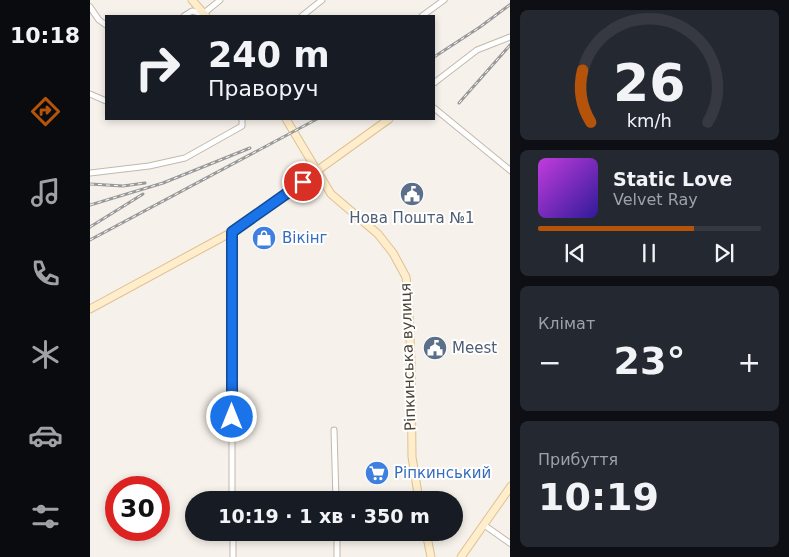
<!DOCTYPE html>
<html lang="uk">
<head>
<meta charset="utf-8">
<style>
	body { margin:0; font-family:"DejaVu Sans",sans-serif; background:#242831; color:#f1f3f6; height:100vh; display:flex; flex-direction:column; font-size:19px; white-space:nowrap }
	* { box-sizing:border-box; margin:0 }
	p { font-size:16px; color:#9ea1a6 }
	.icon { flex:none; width:28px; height:28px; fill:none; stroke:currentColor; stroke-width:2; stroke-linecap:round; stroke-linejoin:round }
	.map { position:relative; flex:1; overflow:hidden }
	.sheet { display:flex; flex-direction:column; gap:10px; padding:10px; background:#0d0f14; width:279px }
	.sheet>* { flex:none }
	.banner { position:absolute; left:15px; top:15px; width:330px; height:105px; border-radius:0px; box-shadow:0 2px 8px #0003; background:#171b24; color:#f1f3f6; overflow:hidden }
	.speed { position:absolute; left:15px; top:476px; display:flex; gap:10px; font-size:25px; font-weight:700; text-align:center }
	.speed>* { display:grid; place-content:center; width:65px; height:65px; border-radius:50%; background:#171b24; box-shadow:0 2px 8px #0003; line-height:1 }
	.speed .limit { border:8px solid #d22; background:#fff; color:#111 }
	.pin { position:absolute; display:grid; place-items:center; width:42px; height:42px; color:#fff; margin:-21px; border:2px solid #fff; border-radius:50%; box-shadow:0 1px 5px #0007 }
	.me { position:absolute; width:55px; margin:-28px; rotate:0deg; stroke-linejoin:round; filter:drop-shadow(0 0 4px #0008) }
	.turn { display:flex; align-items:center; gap:18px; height:105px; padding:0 20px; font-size:22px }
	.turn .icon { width:65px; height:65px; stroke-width:2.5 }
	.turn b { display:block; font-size:35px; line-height:42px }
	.big { font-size:38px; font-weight:700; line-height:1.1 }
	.sheet .tile { flex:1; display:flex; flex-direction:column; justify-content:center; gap:8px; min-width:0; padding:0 18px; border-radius:8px; background:#242831 }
	.sheet .dial { align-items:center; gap:0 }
	.dial svg { height:130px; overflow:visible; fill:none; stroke:#363941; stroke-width:7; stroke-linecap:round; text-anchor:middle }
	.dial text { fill:#f1f3f6; stroke:none }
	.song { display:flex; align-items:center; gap:15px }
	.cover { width:60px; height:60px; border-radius:8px; background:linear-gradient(135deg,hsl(290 70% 55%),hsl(250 70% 35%)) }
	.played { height:5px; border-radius:2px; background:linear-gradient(90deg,#b45309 70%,#363941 70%) }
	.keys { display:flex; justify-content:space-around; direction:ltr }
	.heat { display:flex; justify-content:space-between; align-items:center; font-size:28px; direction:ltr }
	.trip { position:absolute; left:95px; top:491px; width:278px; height:50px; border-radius:25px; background:#171b24; box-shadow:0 2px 8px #0003; font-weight:700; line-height:50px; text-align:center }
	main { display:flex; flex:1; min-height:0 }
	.tab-bar { display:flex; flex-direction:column; width:90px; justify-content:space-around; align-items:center; background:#090b0e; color:#9ea1a6 }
	.tab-bar .icon { width:35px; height:35px }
	.tab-bar .active { color:#b45309 }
	.tab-bar b { font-size:22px; color:#f1f3f6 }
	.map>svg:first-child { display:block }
	.green { fill:#d8efae }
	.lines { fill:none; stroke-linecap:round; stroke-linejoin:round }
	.street-casing { stroke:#c3b8ab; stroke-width:7 }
	.secondary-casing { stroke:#dcc294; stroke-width:9 }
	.street { stroke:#fff; stroke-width:5 }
	.secondary { stroke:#ffedcb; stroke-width:7 }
	.rail-casing { stroke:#999; stroke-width:3 }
	.rail { stroke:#fff; stroke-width:1; stroke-dasharray:4; stroke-linecap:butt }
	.route-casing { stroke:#114b97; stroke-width:12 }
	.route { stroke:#1a73e8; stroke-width:9 }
	.labels { text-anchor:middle; stroke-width:4; stroke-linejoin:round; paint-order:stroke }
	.service-label { font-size:15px; fill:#4e5e75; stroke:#fff }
	.shop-label { font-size:15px; fill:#366cbe; stroke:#fff; text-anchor:start }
	.street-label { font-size:15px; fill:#4c4136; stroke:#fff }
</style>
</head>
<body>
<main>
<nav class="tab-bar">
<b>10:18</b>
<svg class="icon active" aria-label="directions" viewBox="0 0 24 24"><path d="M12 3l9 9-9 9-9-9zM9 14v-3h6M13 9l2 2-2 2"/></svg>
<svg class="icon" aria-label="music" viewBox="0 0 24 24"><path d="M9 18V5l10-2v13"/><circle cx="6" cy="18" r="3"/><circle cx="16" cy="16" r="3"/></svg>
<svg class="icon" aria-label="phone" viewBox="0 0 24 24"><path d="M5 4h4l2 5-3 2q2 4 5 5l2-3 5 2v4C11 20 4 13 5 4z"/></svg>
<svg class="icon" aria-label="climate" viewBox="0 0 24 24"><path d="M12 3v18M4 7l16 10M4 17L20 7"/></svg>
<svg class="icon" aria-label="car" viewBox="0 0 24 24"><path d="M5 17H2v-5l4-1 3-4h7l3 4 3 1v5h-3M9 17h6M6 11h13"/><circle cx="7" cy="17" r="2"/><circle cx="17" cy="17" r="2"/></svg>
<svg class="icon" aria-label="filters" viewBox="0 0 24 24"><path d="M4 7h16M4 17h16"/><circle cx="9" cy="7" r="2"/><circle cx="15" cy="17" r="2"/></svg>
</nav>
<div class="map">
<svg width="421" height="557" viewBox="0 0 421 557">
	<rect width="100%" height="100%" fill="#f6f1ea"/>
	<path class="green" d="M298,491C306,491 310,492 312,500H258C266,490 287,492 298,491Z"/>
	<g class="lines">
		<g class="street-casing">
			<path id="street" d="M0,7L9,20L16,25
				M94,16L102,11L113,14L130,0
				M212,16L232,0
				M332,16L354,0
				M344,83L387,50L420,37
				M0,94L16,101
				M344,108L421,171
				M0,173L59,166L95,158L152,126V119
				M142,232V500
				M244,430L246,500
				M394,525L421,544
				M143,532V557
				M247,557V532"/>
		</g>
		<g class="secondary-casing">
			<path id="secondary" d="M102,0L116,16
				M196,119L241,194L288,234L303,253L316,277L318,292L321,362L322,457L329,500
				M0,309L142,232L299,119
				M336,532L341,557
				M371,557L421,486"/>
		</g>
		<use href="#street" class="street"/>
		<use href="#secondary" class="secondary"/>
		<g class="rail-casing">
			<path id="rail" d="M344,57L390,27L421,4
				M369,103L421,44
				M0,184L33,186L55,183
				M0,205L73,183L160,148
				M0,227L53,194
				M0,240L227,119"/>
		</g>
		<use href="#rail" class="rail"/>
	</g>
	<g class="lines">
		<g class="route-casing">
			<path id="route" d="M142,417V232L213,182"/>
		</g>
		<use href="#route" class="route"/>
	</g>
	<defs>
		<g id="civic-disc" transform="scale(1.25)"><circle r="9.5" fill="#5c6f8a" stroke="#fff"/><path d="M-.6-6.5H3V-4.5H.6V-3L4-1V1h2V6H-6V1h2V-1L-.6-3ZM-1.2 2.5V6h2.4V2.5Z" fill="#fff"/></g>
		<g id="shop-disc" transform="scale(1.25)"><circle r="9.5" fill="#3f7fe0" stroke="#fff"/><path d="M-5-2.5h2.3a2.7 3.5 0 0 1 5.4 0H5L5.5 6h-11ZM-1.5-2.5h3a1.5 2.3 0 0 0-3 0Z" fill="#fff"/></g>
		<g id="supermarket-disc" transform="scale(1.25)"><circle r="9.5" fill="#3f7fe0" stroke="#fff"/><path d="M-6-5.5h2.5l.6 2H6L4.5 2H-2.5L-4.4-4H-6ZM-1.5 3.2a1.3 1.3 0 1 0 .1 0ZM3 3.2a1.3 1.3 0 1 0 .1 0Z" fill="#fff"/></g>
	</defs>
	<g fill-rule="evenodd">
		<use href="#civic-disc" x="322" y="194"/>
		<use href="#shop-disc" x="174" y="238"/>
		<use href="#civic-disc" x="345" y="348"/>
		<use href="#supermarket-disc" x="287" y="473"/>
	</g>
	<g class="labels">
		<g class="service-label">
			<text x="322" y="223">Нова Пошта №1</text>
			<text x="362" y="353" text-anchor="start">Meest</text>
		</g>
		<g class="shop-label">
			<text x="192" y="243">Вікінг</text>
			<text x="304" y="478">Ріпкинський</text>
		</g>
		<g class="street-label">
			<text transform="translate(318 357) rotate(-92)" y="5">Ріпкинська вулиця</text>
		</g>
	</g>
</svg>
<div class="speed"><div class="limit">30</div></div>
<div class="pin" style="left:213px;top:182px;background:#d93025"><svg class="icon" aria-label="arrive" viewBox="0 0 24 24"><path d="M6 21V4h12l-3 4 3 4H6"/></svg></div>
<svg class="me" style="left:142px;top:417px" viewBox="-20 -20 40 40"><circle r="17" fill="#1a73e8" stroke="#fff" stroke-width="3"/><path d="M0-11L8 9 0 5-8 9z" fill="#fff"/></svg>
<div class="trip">10:19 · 1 хв · 350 m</div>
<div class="banner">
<div class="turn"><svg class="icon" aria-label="right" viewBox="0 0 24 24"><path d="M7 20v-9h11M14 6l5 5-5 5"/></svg><div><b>240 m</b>Праворуч</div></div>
</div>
</div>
<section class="sheet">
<div class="tile dial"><svg viewBox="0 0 100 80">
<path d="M14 69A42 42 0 1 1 86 69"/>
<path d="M14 69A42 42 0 0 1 9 37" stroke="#b45309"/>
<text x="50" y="56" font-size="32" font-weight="700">26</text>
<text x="50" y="72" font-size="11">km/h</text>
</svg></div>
<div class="tile">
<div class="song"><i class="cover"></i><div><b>Static Love</b><p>Velvet Ray</p></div></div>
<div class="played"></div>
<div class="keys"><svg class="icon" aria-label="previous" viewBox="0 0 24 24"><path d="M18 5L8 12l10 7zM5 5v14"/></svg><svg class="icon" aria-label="pause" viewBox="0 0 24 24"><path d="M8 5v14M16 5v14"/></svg><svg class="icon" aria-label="next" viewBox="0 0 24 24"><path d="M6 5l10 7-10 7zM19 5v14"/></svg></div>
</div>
<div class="tile"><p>Клімат</p>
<div class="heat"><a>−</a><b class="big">23°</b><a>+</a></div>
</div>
<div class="tile"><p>Прибуття</p><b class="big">10:19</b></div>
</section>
</main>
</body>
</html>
